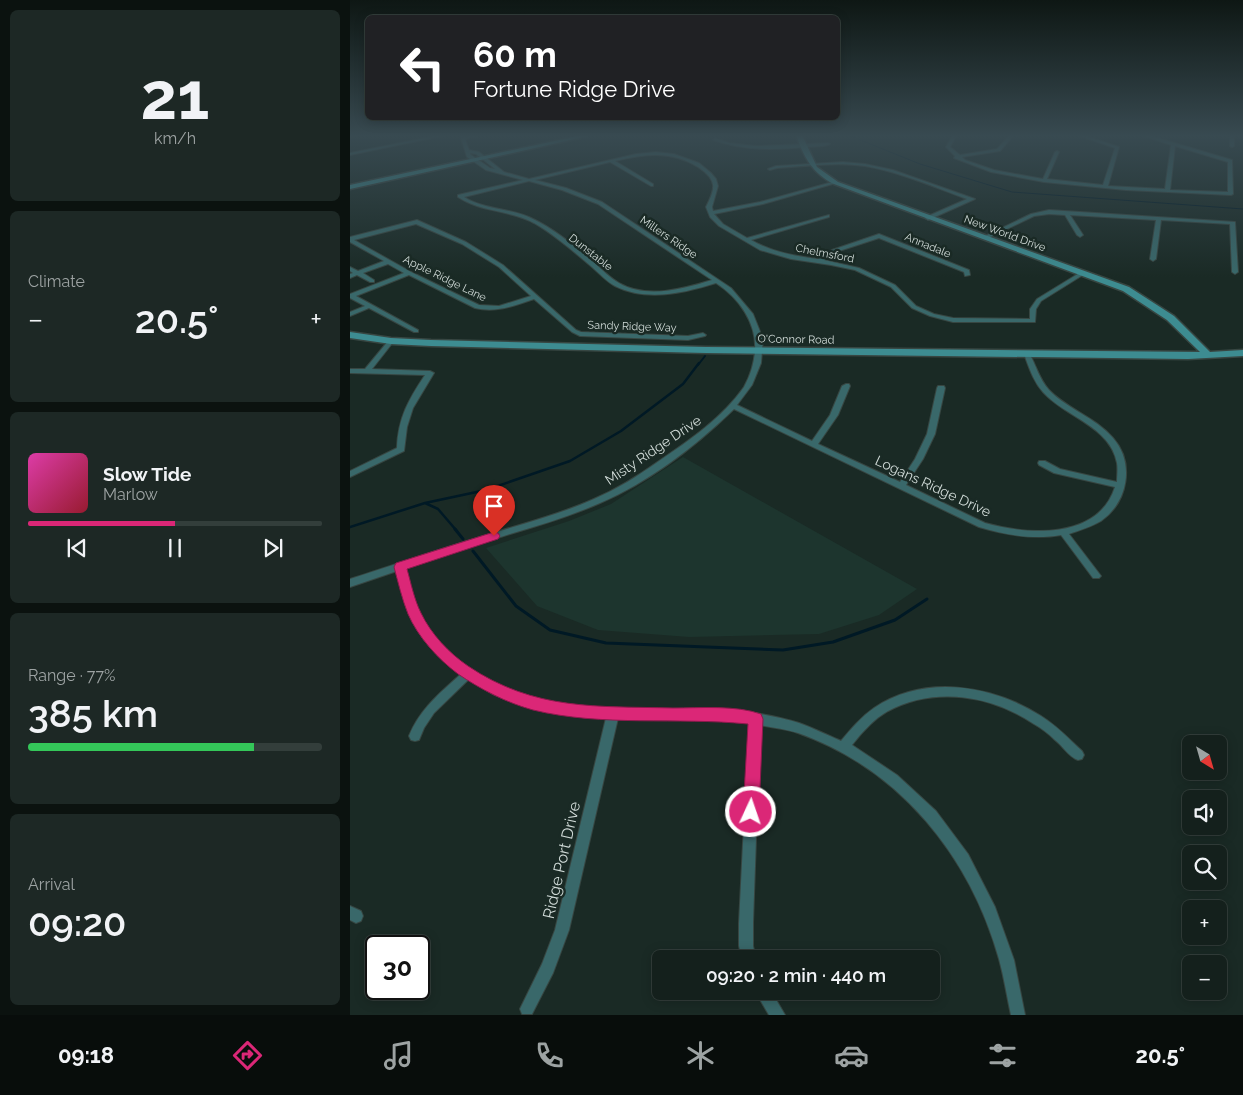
<!DOCTYPE html>
<html lang="en">
<head>
<meta charset="utf-8">
<style>
	body { margin:0; font-family:Raleway,sans-serif; background:#1d2825; color:#f1f3f6; height:100vh; display:flex; flex-direction:column; font-size:19px; white-space:nowrap }
	* { box-sizing:border-box; margin:0 }
	p { font-size:16px; color:#9da3a3 }
	.icon { flex:none; width:28px; height:28px; fill:none; stroke:currentColor; stroke-width:2; stroke-linecap:round; stroke-linejoin:round }
	.map { position:relative; flex:1; overflow:hidden }
	.panel { display:flex; flex-direction:column; gap:10px; padding:10px; background:#0b120f; width:350px }
	.panel>* { flex:none }
	.top-card { position:absolute; left:15px; top:15px; width:475px; height:105px; border-radius:8px; box-shadow:0 2px 12px #0003,0 0 0 1px #333e3b; background:#202124; color:#fff; overflow:hidden }
	.needle { width:32px; rotate:143deg }
	.tools { position:absolute; left:832px; top:735px; display:grid; gap:10px }
	.tools a { display:grid; place-items:center; width:45px; height:45px; border-radius:8px; background:#14201c; box-shadow:0 2px 12px #0003,0 0 0 1px #333e3b; font-size:25px }
	.speed { position:absolute; left:15px; top:935px; display:flex; gap:10px; font-size:25px; font-weight:700; text-align:center }
	.speed>* { display:grid; place-content:center; width:65px; height:65px; border-radius:50%; background:#14201c; box-shadow:0 2px 12px #0003,0 0 0 1px #333e3b; line-height:1 }
	.speed .limit { border:2px solid #111; border-radius:8px; background:#fff; color:#111 }
	.pin { position:absolute; display:grid; place-items:center; width:42px; height:42px; color:#fff; margin:-51px -21px; border-radius:50% 50% 50% 0; rotate:-45deg; box-shadow:0 0 5px #0007 }
	.pin .icon { rotate:45deg }
	.me { position:absolute; width:55px; margin:-28px; rotate:3deg; stroke-linejoin:round; filter:drop-shadow(0 0 4px #0008) }
	.turn { display:flex; align-items:center; gap:18px; height:105px; padding:0 25px; font-size:22px }
	.turn .icon { width:65px; height:65px; stroke-width:2.5 }
	.turn b { display:block; font-size:35px; line-height:42px }
	.big { font-size:38px; font-weight:600; line-height:1.1 }
	.panel .card { flex:1; display:flex; flex-direction:column; justify-content:center; gap:8px; min-width:0; padding:0 18px; border-radius:8px; background:#1d2825 }
	.panel .dial { align-items:center; gap:0 }
	.dial b { font-size:65px; line-height:1 }
	.song { display:flex; align-items:center; gap:15px }
	.cover { width:60px; height:60px; border-radius:8px; background:linear-gradient(135deg,hsl(320 70% 55%),hsl(350 70% 35%)) }
	.played { height:5px; border-radius:2px; background:linear-gradient(90deg,#db2777 50%,#333e3b 50%) }
	.keys { display:flex; justify-content:space-around; direction:ltr }
	.heat { display:flex; justify-content:space-between; align-items:center; font-size:28px; direction:ltr }
	.charge { height:8px; border-radius:4px; background:linear-gradient(90deg,#34c759 77%,#333e3b 0) }
	.trip { position:absolute; left:302px; top:950px; width:288px; height:50px; border-radius:8px; background:#14201c; box-shadow:0 2px 12px #0003,0 0 0 1px #333e3b; font-weight:600; line-height:50px; text-align:center }
	.tabs { display:flex; height:80px; justify-content:space-around; align-items:center; background:#080d0b; color:#9da3a3 }
	.tabs .icon { width:35px; height:35px }
	.tabs .on { color:#db2777 }
	.tabs b { font-size:22px; color:#f1f3f6 }
	main { display:flex; flex:1; min-height:0 }
	.map>svg:first-child { display:block }
	.built { fill:#1d352e }
	.lines { fill:none; stroke-linecap:round; stroke-linejoin:round }
	.stream-far3 { stroke:#001925; stroke-width:1 }
	.stream-far2 { stroke:#001925; stroke-width:2 }
	.stream-far1 { stroke:#001925; stroke-width:2.5 }
	.stream { stroke:#001925; stroke-width:3 }
	.street-casing { stroke:#374642; stroke-width:2 }
	.secondary-casing { stroke:#374642; stroke-width:3 }
	.street { fill:#39686a; fill-rule:evenodd }
	.secondary { fill:#3d8c91; fill-rule:evenodd }
	.route { fill:#db2777; stroke:#8e194d }
	.labels { text-anchor:middle; stroke-width:5; stroke-linejoin:round; paint-order:stroke }
	.far-street-label { font-size:11px; fill:#d1dbd8; stroke:#1a2a25 }
	.street-label { font-size:14px; fill:#d1dbd8; stroke:#1a2a25 }
	.near-street-label { font-size:16px; fill:#d1dbd8; stroke:#1a2a25 }
</style>
</head>
<body>
<main>
<section class="panel">
<div class="card dial"><b>21</b><p>km/h</p></div>
<div class="card"><p>Climate</p>
<div class="heat"><a>−</a><b class="big">20.5°</b><a>+</a></div>
</div>
<div class="card">
<div class="song"><i class="cover"></i><div><b>Slow Tide</b><p>Marlow</p></div></div>
<div class="played"></div>
<div class="keys"><svg class="icon" aria-label="previous" viewBox="0 0 24 24"><path d="M18 5L8 12l10 7zM5 5v14"/></svg><svg class="icon" aria-label="pause" viewBox="0 0 24 24"><path d="M8 5v14M16 5v14"/></svg><svg class="icon" aria-label="next" viewBox="0 0 24 24"><path d="M6 5l10 7-10 7zM19 5v14"/></svg></div>
</div>
<div class="card"><p>Range · 77%</p><b class="big">385 km</b><div class="charge"></div></div>
<div class="card"><p>Arrival</p><b class="big">09:20</b></div>
</section>
<div class="map">
<svg width="893" height="1015" viewBox="0 0 893 1015">
	<rect width="100%" height="100%" fill="#1a2a25"/>
	<path class="built" d="M333,457L567,589L529,615L469,634L339,637L248,630L187,606L136,548L219,521L261,504Z"/>
	<g class="lines">
		<path class="stream-far3" d="M498,135L570,164L662,192L893,209"/>
		<path class="stream-far2" d="M348,365L355,356"/>
		<path class="stream-far1" d="M75,503L88,509L106,530
			M0,527L75,503L136,490L220,461L271,431L333,384L349,363"/>
		<path class="stream" d="M105,529L113,539
			M123,551L166,606L200,630L256,643L433,650L483,642L545,620L577,599"/>
		<g class="street-casing">
			<path id="street" d="M0,135H9L0,137Z
				M89,135H97L0,155V153Z
				M110,135H114L115,137L133,135L115,139L119,150L129,152L154,172L179,179L286,154L306,152L324,154L349,163L361,173L366,179L368,186L362,207L363,211L410,202L486,181V183L413,204L364,214L373,224L397,238L479,215V217L401,240C422,252 444,256 468,259L482,250L529,234L619,270L620,275L615,276L614,272L529,238L486,252L474,260L509,268L545,285L566,306L584,314L603,318L680,319V309L687,299L731,272L736,273L691,301L686,309L685,322H603L580,316L562,308L541,287L505,270L481,265L441,259L410,250L369,226L360,217L356,207C359,201 364,191 363,185C362,177 354,171 348,167C321,150 294,154 265,161L303,184V186H301L260,162L185,180L216,188L252,202L381,288L403,314L413,339L411,363L402,385L387,405L462,441L480,415L492,386L496,384H499L500,386L488,415L468,444L550,482L565,459L577,434L587,388L588,386H594L595,388L585,434L573,459L556,485L635,523C678,535 748,540 765,487L704,473L689,465L688,463L689,461H695L710,469L767,482C767,476 768,469 767,463C760,426 715,417 693,392C683,381 679,367 674,354L675,353H679C686,365 689,379 699,390C717,409 745,417 763,438C785,463 778,502 751,521C741,527 730,530 719,534L751,576L749,578H743L711,535C683,540 656,535 629,527L384,409C346,446 299,482 250,503C221,516 191,525 160,534C125,545 90,557 55,568C60,584 63,600 70,615C81,638 103,658 124,672C142,682 159,692 179,698C246,719 321,703 390,711C407,713 433,718 449,723C463,728 477,735 491,741C501,729 511,717 524,708C575,674 642,685 691,716C707,726 719,739 732,751L734,755L732,759L728,760C719,757 713,746 705,740C699,734 691,728 684,724C641,695 585,686 538,711C524,719 512,732 502,745L547,775L586,811L618,854L645,907L664,960L675,1015H661C657,997 654,977 649,959C620,856 550,769 448,733C436,729 423,728 410,725L403,923V946L406,959H392L389,946V923L399,723C357,714 311,719 268,718L219,930L203,973L182,1014H172L170,1009L192,964L205,930L256,718C218,717 178,710 143,694C135,690 127,684 119,679L84,713L74,728L69,740L65,741L61,740L59,736C70,709 90,693 111,674C89,659 68,637 58,612C53,599 50,585 47,571L0,587V579C47,564 93,548 140,534C175,523 211,514 244,499C267,489 288,476 309,461C340,440 372,418 394,387C400,376 404,364 405,351C407,323 389,298 366,283C334,293 297,302 265,286C257,282 249,273 242,267C223,251 205,235 184,223C160,210 130,212 108,197V195L173,180L136,170L117,157ZM120,153L126,154L145,169L140,168L121,155ZM179,181L212,190L248,204L362,280C333,289 297,299 269,283C260,278 252,270 245,263C225,247 206,230 183,219C162,208 134,210 114,197Z
				M603,135H607L600,147L610,155L647,149L660,135H664L650,151L612,157L615,160L644,170L693,179L705,152L707,151L709,152L697,179L753,185L765,148L727,135H733L769,147L758,186L815,189L821,145L791,135H798L882,160L883,194L881,195L776,190L694,182L641,172L604,158L605,156L596,147ZM825,146L878,162V192L820,190Z
				M880,135H884V146L882,147L880,146Z
				M365,138L379,143L406,146L478,143L480,144C474,147 465,146 457,147C425,150 395,151 363,140Z
				M493,162L515,164L543,170L625,199L578,220L575,218L576,217L617,199C584,187 550,172 515,166C486,162 456,166 427,168L420,170L418,169L426,166Z
				M699,210L885,222L888,272L885,274L882,272L880,224L811,220L806,259L803,261L800,259L806,220L720,215L733,235L730,237L727,235L715,215L699,214L684,216L636,239L631,238L681,214Z
				M67,220L116,242L153,265L226,330L231,332L338,336L353,333L356,335L355,336L338,340L230,336L222,332L184,299C164,306 146,313 125,308L59,275L6,296L68,330V332H64L19,308L0,316V312L15,306L0,298V294L54,273L38,264L13,273L24,280V282H20L7,275L0,278V274L3,273L0,271V267L8,271L34,261L0,242V237ZM66,224L112,244L149,267L181,296L149,306L129,305L61,272L4,240Z
				M41,339L44,341L22,369L80,371L84,373L63,408L57,427L54,451L0,477V471L47,448C48,418 59,399 75,375L0,373V369H15L39,340Z
				M0,906L11,911L13,916L11,921L6,923L0,920Z
				M405,991H421L435,1015H419Z"/>
		</g>
		<g class="secondary-casing">
			<path id="secondary" d="M232,135H243L0,189V185Z
				M446,135H452L467,167L488,182L779,287L824,316L860,352L893,350V356L838,359L356,353L81,346L41,344L0,338V332L41,338L81,340L356,347L850,352L817,320L773,291L484,184C462,173 454,157 446,135Z"/>
		</g>
		<use href="#street" class="street"/>
		<use href="#secondary" class="secondary"/>
	</g>
	<linearGradient id="sky" x2="0" y2="1"><stop stop-color="#0e1714"/><stop offset="0.49" stop-color="#384a51"/><stop offset="1" stop-color="#384a51" stop-opacity="0"/></linearGradient>
	<rect width="893" height="277" fill="url(#sky)"/>
	<path class="route" d="M144,532L148,533L150,536L148,539L57,569C61,583 64,599 71,613C81,634 99,653 118,666C185,711 247,706 323,708C350,708 386,705 411,714L413,719L409,812L407,817L401,819L395,817L393,812L398,724C327,717 253,727 183,710C157,703 130,689 108,674C88,659 68,637 58,614C52,599 48,582 44,567L46,563Z"/>
	<g class="labels">
		<g class="far-street-label">
			<text transform="translate(655 233) rotate(20)" y="4">New World Drive</text>
			<text transform="translate(319 237) rotate(34)" y="4">Millers Ridge</text>
			<text transform="translate(578 245) rotate(22)" y="4">Annadale</text>
			<text transform="translate(241 252) rotate(38)" y="4">Dunstable</text>
			<text transform="translate(475 253) rotate(11)" y="4">Chelmsford</text>
			<text transform="translate(95 278) rotate(26)" y="4">Apple Ridge Lane</text>
			<text transform="translate(282 326) rotate(2)" y="4">Sandy Ridge Way</text>
			<text transform="translate(446 339) rotate(1)" y="4">O'Connor Road</text>
		</g>
		<g class="street-label">
			<text transform="translate(303 450) rotate(-34)" y="5">Misty Ridge Drive</text>
			<text transform="translate(583 486) rotate(25)" y="5">Logans Ridge Drive</text>
		</g>
		<g class="near-street-label">
			<text transform="translate(211 860) rotate(-77)" y="6">Ridge Port Drive</text>
		</g>
	</g>
</svg>
<div class="tools">
<a><svg class="needle" viewBox="-14 -14 28 28"><path d="M0-13l5 13h-10z" fill="#e53935"/><path d="M0 13l5-13h-10z" fill="#9da3a3"/></svg></a>
<a><svg class="icon" aria-label="sound" viewBox="0 0 24 24"><path d="M4 9h4l5-4v14l-5-4H4zM17 9q2 3 0 6"/></svg></a>
<a><svg class="icon" aria-label="search" viewBox="0 0 24 24"><circle cx="10" cy="10" r="6"/><path d="M15 15l6 6"/></svg></a>
<a>+</a>
<a>−</a>
</div>
<div class="speed"><div class="limit">30</div></div>
<div class="pin" style="left:144px;top:536px;background:#d93025"><svg class="icon" aria-label="arrive" viewBox="0 0 24 24"><path d="M6 21V4h12l-3 4 3 4H6"/></svg></div>
<svg class="me" style="left:401px;top:812px" viewBox="-20 -20 40 40"><circle r="17" fill="#db2777" stroke="#fff" stroke-width="3"/><path d="M0-11L8 9 0 5-8 9z" fill="#fff"/></svg>
<div class="trip">09:20 · 2 min · 440 m</div>
<div class="top-card">
<div class="turn"><svg class="icon" aria-label="left" viewBox="0 0 24 24"><path d="M17 20v-9H6M10 6l-5 5 5 5"/></svg><div><b>60 m</b>Fortune Ridge Drive</div></div>
</div>
</div>
</main>
<nav class="tabs">
<b>09:18</b>
<svg class="icon on" aria-label="directions" viewBox="0 0 24 24"><path d="M12 3l9 9-9 9-9-9zM9 14v-3h6M13 9l2 2-2 2"/></svg>
<svg class="icon" aria-label="music" viewBox="0 0 24 24"><path d="M9 18V5l10-2v13"/><circle cx="6" cy="18" r="3"/><circle cx="16" cy="16" r="3"/></svg>
<svg class="icon" aria-label="phone" viewBox="0 0 24 24"><path d="M5 4h4l2 5-3 2q2 4 5 5l2-3 5 2v4C11 20 4 13 5 4z"/></svg>
<svg class="icon" aria-label="climate" viewBox="0 0 24 24"><path d="M12 3v18M4 7l16 10M4 17L20 7"/></svg>
<svg class="icon" aria-label="car" viewBox="0 0 24 24"><path d="M5 17H2v-5l4-1 3-4h7l3 4 3 1v5h-3M9 17h6M6 11h13"/><circle cx="7" cy="17" r="2"/><circle cx="17" cy="17" r="2"/></svg>
<svg class="icon" aria-label="filters" viewBox="0 0 24 24"><path d="M4 7h16M4 17h16"/><circle cx="9" cy="7" r="2"/><circle cx="15" cy="17" r="2"/></svg>
<b>20.5°</b>
</nav>
</body>
</html>
